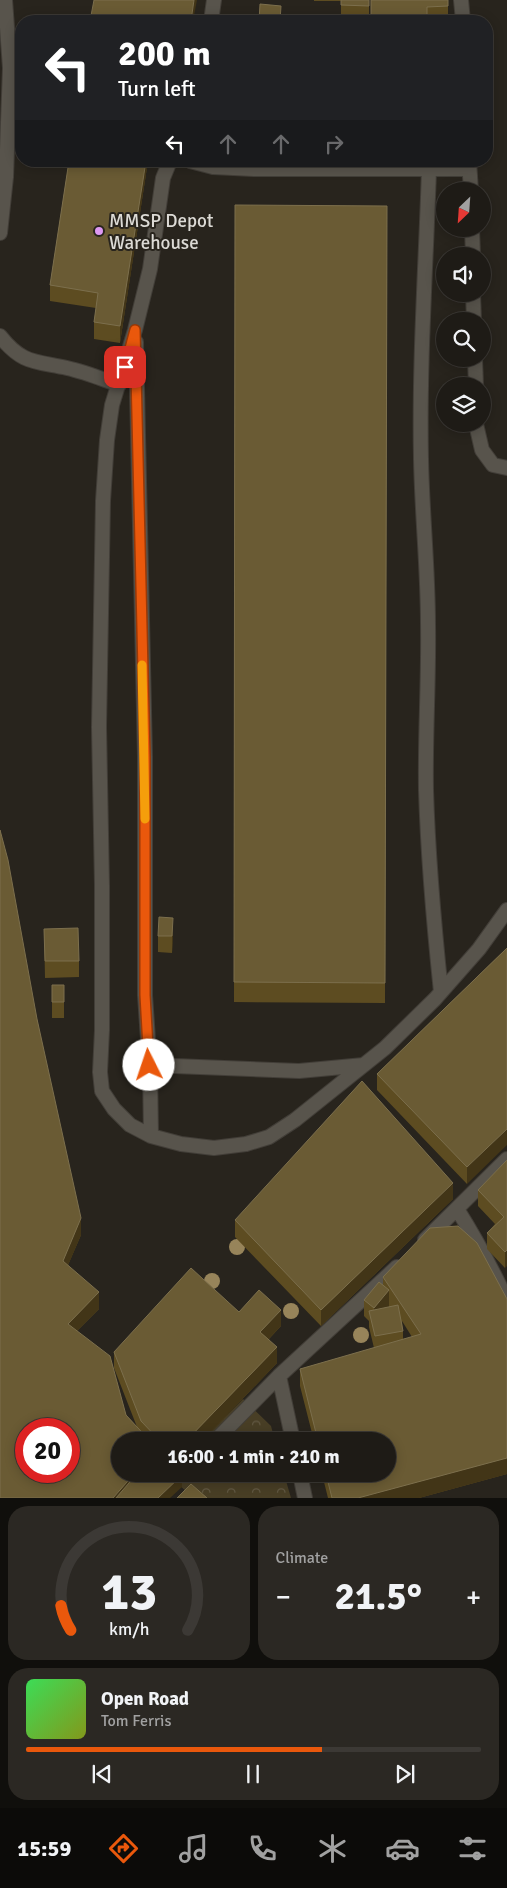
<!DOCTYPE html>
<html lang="en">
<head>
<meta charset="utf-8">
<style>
	body { margin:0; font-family:Signika,sans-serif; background:#2b2823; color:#f1f3f6; height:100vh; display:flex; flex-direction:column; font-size:19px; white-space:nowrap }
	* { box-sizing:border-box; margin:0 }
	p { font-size:16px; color:#a1a1a1 }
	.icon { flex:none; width:28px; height:28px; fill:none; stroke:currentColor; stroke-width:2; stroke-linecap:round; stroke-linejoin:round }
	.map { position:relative; height:1498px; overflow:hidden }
	.drawer { display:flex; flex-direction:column; gap:8px; padding:8px; background:#100f0c; flex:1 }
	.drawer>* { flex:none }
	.hud { position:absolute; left:15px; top:15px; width:478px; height:152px; border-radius:20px; box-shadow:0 2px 12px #0003,0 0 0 1px #3c3935; background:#202124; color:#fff; overflow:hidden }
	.needle { width:32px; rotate:205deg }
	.fabs { position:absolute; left:436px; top:182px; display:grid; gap:10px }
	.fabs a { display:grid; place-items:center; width:55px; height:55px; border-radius:50%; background:#1e1b16; box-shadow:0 2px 12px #0003,0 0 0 1px #3c3935; font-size:25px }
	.speed { position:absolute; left:15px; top:1418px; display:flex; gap:10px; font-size:25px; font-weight:700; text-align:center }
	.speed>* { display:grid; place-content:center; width:65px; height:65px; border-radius:50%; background:#1e1b16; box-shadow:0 2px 12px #0003,0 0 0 1px #3c3935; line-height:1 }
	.speed .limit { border:8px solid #d22; background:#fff; color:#111 }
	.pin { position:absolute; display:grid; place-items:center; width:42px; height:42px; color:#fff; margin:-21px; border-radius:10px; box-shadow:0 2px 8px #0006 }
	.me { position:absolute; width:55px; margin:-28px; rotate:356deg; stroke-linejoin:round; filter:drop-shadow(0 0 4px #0008) }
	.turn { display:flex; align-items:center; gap:18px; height:105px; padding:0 20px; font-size:22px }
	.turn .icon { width:65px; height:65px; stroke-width:2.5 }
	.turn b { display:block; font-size:35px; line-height:42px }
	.lanes { display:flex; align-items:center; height:48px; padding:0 20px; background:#0003; justify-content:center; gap:25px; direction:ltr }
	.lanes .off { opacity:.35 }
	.big { font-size:38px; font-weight:800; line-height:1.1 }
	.drawer .widget { flex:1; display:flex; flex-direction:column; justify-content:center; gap:8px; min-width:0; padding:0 18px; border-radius:20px; background:#2b2823 }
	.drawer .dial { align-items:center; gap:0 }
	.dial svg { height:130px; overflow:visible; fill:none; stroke:#3c3935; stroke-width:7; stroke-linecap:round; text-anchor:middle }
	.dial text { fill:#f1f3f6; stroke:none }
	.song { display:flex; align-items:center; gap:15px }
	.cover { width:60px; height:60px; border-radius:8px; background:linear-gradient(135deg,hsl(130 70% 55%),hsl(70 70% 35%)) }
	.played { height:5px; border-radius:2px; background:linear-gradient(90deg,#ea580c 65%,#3c3935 65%) }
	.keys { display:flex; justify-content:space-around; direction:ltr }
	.heat { display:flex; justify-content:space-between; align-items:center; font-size:28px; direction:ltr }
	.drawer .tiles { flex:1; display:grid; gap:8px; grid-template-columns:1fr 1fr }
	.widget:last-child { grid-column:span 2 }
	.trip { position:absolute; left:111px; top:1432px; width:285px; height:50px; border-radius:25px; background:#1e1b16; box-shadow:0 2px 12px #0003,0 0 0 1px #3c3935; font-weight:800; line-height:50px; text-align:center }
	.tab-bar { display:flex; height:80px; justify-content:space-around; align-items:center; background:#0c0b09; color:#a1a1a1 }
	.tab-bar .icon { width:35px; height:35px }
	.tab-bar .current { color:#ea580c }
	.tab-bar b { font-size:22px; color:#f1f3f6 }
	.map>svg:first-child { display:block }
	.forest { fill:url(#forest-crowns) }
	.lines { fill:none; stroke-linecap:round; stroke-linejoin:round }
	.lane-casing { stroke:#423e38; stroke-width:16 }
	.lane { stroke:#58544c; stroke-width:14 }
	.tree { fill:#97845a }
	.wall { fill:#5d4c21; fill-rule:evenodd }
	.shaded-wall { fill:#423517 }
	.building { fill:#6a5b34; stroke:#7c6f4d; fill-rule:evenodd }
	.route-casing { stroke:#983908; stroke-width:12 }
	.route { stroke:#ea580c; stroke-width:9 }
	.slow { stroke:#f59e0b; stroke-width:9 }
	.poi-dot { fill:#dd98f3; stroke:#28241d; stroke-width:2 }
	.labels { text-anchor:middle; stroke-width:4; stroke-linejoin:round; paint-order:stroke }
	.poi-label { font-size:19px; fill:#dcdad5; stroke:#28241d; text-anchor:start }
</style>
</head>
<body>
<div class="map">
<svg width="507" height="1498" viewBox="0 0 507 1498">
	<defs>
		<pattern id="forest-crowns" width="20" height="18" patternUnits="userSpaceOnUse" patternTransform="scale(1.25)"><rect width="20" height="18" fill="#483e25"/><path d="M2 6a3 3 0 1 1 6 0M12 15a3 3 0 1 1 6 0" fill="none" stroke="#625944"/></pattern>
	</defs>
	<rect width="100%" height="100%" fill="#28241d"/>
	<path class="forest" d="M243,1399L271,1426L275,1441H202Z
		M171,1474H284L291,1498H194L169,1476Z"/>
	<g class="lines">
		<g class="lane-casing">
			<path id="lane" d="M461,0L463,21
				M211,21L214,0
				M170,161L163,178L150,269L135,330L112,405L107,440L103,501L99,727L102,886V1030L100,1072L102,1091L114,1109L130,1125L151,1136L181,1144L214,1148L246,1144L269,1137L295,1120L385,1048L435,999L479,949L507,910
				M190,161L213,167L254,169H469
				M469,161L471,191
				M429,169C426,265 419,362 421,459C422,514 428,569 428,624C429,679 425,734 426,790C428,858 434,925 441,992
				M472,229L473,256
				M0,233L6,177L10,68L5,0
				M473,294L474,321
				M0,336C22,364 35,361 67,368C85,372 102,379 119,385
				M136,342L145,757V995L150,1069L151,1136
				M475,359L476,386
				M476,424L482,450L493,465L507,468
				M149,1065L299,1071L364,1065
				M457,1209C476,1239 492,1269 507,1301
				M425,1240L507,1159
				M279,1376L293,1441
				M215,1441L279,1376L397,1267
				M300,1474L305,1498"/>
		</g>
		<use href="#lane" class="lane"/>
	</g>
	<g class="tree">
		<circle cx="237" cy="1247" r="8"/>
		<circle cx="212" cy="1281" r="8"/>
		<circle cx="291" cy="1311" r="8"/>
		<circle cx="361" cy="1335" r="8"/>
	</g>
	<path class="wall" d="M314,0H369V21H341V1H314Z
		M448,0V21H371Z
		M69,161H148L120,343L94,339V322L96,308L50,301V285Z
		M235,205L387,206L385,1003L234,1002Z
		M44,929L79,961V977L45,978Z
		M173,934L172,953L158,952V936Z
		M507,948L467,1184L377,1090V1074Z
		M52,985H64V1018H52Z
		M37,1019L81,1235L68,1265L99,1309L77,1331L126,1415L137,1427L114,1368V1352L239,1312L281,1326L269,1339L277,1363L202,1441H120L141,1482L182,1487L0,1498Z
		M507,1160L505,1268L487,1249V1233L495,1224L478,1206V1190Z
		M453,1199L321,1326L235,1237V1220Z
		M383,1277L507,1299V1474L419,1498H328L322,1474H388V1441H314L300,1386V1369L374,1348L369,1327V1321L364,1316V1300L383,1285ZM402,1321L412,1337L403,1339V1331Z"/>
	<path class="shaded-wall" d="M194,0H197L193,21H191Z
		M146,161H148L120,343V326Z
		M173,918V934L172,953V936Z
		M507,1129V1145L467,1184V1167Z
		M453,1183V1199L321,1326V1310Z
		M81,1218V1235L63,1277V1261Z
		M507,1250V1266L505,1268V1252Z
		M389,1290V1307L374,1325V1308Z
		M99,1292V1309L68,1340V1324Z
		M281,1310V1326L260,1348V1332Z
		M277,1347V1363L202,1441H186Z
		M507,1458V1474L419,1498H358Z
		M134,1474H148L127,1498H113Z
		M182,1475V1487L170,1498H158Z"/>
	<path class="building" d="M94,0H194L191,21H90Z
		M341,0H369V6L341,5Z
		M371,0H448V6L427,7V21H371Z
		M260,4L281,6L280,21H259Z
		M69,161H146L120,326L94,322L98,293L50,285Z
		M235,205L387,206L385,983L234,982Z
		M0,830L8,860L37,1019L81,1218L63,1261L99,1292L68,1324L110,1356L126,1415L150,1441H120V1474H134L113,1498H0ZM26,1429H69V1471H26Z
		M159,917L173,918L172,936H158Z
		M78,928L79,961H45L44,929Z
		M507,948V1129L467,1167L377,1074Z
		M52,985H64V1002H52Z
		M362,1081L453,1183L321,1310L235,1220Z
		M507,1160V1250L505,1252L487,1233L504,1217L478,1190Z
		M458,1226L477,1243L507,1299V1458L358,1498H332L326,1474H388V1441H318L300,1369L421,1334L383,1277L430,1228Z
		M191,1268L239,1312L259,1290L281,1310L260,1332L277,1347L186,1441H160L141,1421L114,1352Z
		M379,1282L389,1290L374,1308L364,1300Z
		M398,1305L403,1331L375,1336L369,1311Z
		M149,1474H180L182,1475L158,1498H116L135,1476L141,1482Z
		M191,1484L207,1498H177Z"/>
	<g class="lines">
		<g class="route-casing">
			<path id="route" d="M125,367L135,330L145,757V995L149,1065"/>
		</g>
		<use href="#route" class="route"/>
		<path class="slow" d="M142,665L145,819"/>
	</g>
	<circle class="poi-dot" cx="99" cy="231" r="5"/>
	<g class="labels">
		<g class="poi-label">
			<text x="109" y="227">MMSP Depot<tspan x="109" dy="22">Warehouse</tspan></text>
		</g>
	</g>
</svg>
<div class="fabs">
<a><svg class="needle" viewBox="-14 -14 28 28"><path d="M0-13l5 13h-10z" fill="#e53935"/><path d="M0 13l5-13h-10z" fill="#a1a1a1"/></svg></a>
<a><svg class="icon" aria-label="sound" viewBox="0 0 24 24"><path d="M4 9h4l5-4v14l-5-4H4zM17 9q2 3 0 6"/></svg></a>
<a><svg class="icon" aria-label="search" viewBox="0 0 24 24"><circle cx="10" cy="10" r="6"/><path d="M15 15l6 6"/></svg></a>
<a><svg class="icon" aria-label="layers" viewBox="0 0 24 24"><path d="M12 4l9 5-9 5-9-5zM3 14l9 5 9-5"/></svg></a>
</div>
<div class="speed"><div class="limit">20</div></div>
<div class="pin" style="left:125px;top:367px;background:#d93025"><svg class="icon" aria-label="arrive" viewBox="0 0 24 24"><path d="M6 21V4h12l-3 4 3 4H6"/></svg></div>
<svg class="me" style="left:149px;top:1065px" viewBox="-20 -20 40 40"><circle r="19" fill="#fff"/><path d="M0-13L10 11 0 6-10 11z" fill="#ea580c"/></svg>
<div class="trip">16:00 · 1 min · 210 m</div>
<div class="hud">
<div class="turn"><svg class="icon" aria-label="left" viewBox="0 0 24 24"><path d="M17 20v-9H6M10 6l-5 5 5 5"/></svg><div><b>200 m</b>Turn left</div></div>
<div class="lanes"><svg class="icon" aria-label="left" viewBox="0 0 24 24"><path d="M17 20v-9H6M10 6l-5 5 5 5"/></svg><svg class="icon off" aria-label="ahead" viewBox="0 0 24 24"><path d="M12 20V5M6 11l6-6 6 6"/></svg><svg class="icon off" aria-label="ahead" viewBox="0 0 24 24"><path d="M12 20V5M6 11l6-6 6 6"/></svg><svg class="icon off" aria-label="right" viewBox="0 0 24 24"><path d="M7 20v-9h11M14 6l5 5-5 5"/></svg></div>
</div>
</div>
<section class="drawer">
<div class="tiles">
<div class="widget dial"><svg viewBox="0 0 100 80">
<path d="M14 69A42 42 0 1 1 86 69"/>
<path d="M14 69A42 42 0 0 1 8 54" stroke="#ea580c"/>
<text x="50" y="56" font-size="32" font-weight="700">13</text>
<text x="50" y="72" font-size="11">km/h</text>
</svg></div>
<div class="widget"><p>Climate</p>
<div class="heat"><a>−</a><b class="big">21.5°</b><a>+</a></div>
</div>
<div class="widget">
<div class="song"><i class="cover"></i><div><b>Open Road</b><p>Tom Ferris</p></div></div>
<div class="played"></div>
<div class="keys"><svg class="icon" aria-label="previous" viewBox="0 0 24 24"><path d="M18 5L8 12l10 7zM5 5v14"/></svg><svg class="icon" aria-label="pause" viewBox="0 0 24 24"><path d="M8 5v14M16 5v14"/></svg><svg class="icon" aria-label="next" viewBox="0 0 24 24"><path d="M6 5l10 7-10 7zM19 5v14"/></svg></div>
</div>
</div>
</section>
<nav class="tab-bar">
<b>15:59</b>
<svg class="icon current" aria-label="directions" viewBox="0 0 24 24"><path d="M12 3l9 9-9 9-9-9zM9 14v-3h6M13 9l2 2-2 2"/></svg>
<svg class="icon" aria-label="music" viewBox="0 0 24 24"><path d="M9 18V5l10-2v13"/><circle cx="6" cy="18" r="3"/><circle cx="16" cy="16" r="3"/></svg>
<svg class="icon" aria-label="phone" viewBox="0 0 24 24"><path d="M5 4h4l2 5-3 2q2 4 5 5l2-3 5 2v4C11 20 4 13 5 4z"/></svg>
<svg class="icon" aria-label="climate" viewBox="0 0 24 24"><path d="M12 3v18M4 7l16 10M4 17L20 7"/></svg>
<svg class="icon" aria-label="car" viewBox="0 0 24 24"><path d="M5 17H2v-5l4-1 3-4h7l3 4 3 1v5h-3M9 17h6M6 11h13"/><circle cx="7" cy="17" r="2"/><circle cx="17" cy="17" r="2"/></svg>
<svg class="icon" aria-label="filters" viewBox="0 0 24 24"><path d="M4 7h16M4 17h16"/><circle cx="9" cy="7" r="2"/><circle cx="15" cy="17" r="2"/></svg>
</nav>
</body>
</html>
